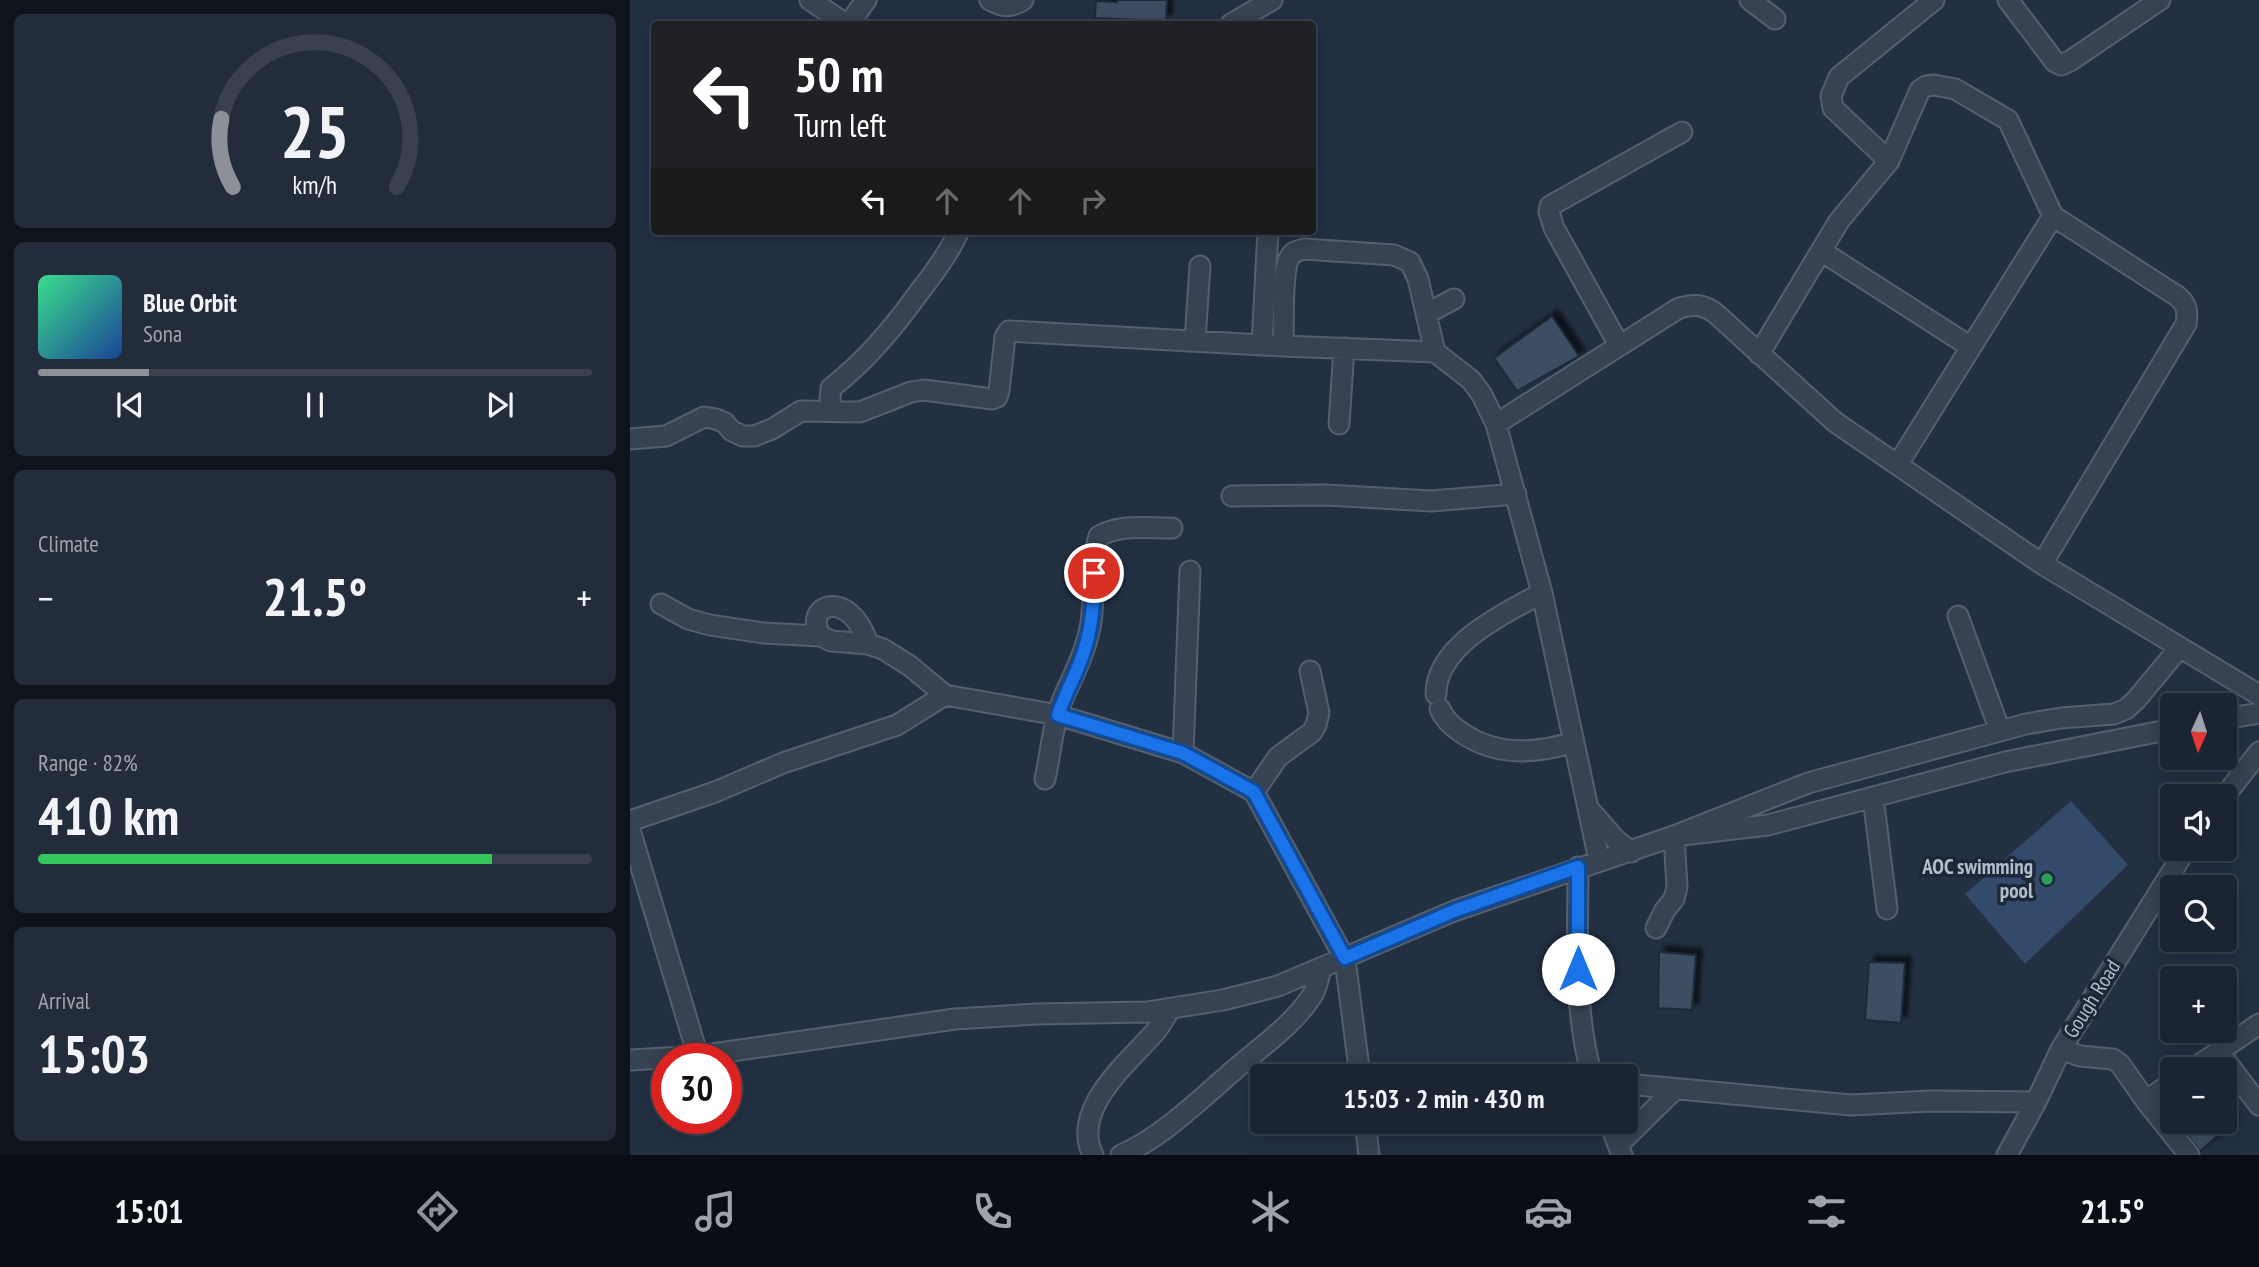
<!DOCTYPE html>
<html lang="en">
<head>
<meta charset="utf-8">
<style>
	body { margin:0; font-family:"PT Sans Narrow",sans-serif; background:#232c3a; color:#f1f3f6; height:100vh; display:flex; flex-direction:column; font-size:26px; white-space:nowrap }
	* { box-sizing:border-box; margin:0 }
	p { font-size:23px; color:#9fa4ac }
	.icon { flex:none; width:38px; height:38px; fill:none; stroke:currentColor; stroke-width:2; stroke-linecap:round; stroke-linejoin:round }
	.map { position:relative; flex:1; overflow:hidden }
	.drawer { display:flex; flex-direction:column; gap:14px; padding:14px; background:#0e141c; width:630px }
	.drawer>* { flex:none }
	.top-card { position:absolute; left:21px; top:21px; width:665px; height:214px; border-radius:7px; box-shadow:0 4px 18px #0003,0 0 0 2px #38414d; background:#202124; color:#fff; overflow:hidden }
	.needle { width:46px; rotate:183deg }
	.fabs { position:absolute; left:1530px; top:693px; display:grid; gap:14px }
	.fabs a { display:grid; place-items:center; width:77px; height:77px; border-radius:7px; background:#1a2432; box-shadow:0 4px 18px #0003,0 0 0 2px #38414d; font-size:35px }
	.speed { position:absolute; left:21px; top:1043px; display:flex; gap:14px; font-size:35px; font-weight:700; text-align:center }
	.speed>* { display:grid; place-content:center; width:91px; height:91px; border-radius:50%; background:#1a2432; box-shadow:0 4px 18px #0003,0 0 0 2px #38414d; line-height:1 }
	.speed .limit { border:10px solid #d22; background:#fff; color:#111 }
	.pin { position:absolute; display:grid; place-items:center; width:60px; height:60px; color:#fff; margin:-30px; border:4px solid #fff; border-radius:50%; box-shadow:0 2px 7px #0007 }
	.me { position:absolute; width:77px; margin:-38px; rotate:0deg; stroke-linejoin:round; filter:drop-shadow(0 0 5px #0008) }
	.turn { display:flex; align-items:center; gap:24px; height:147px; padding:0 28px; font-size:32px }
	.turn .icon { width:91px; height:91px; stroke-width:2.5 }
	.turn b { display:block; font-size:49px; line-height:60px }
	.lanes { display:flex; align-items:center; height:66px; padding:0 28px; background:#0003; justify-content:center; gap:35px; direction:ltr }
	.lanes .off { opacity:.35 }
	.big { font-size:52px; font-weight:700; line-height:1.1 }
	.drawer .widget { flex:1; display:flex; flex-direction:column; justify-content:center; gap:10px; min-width:0; padding:0 24px; border-radius:10px; background:#232c3a }
	.drawer .dial { align-items:center; gap:0 }
	.dial svg { height:182px; overflow:visible; fill:none; stroke:#38414d; stroke-width:7; stroke-linecap:round; text-anchor:middle }
	.dial text { fill:#f1f3f6; stroke:none }
	.song { display:flex; align-items:center; gap:21px }
	.cover { width:84px; height:84px; border-radius:10px; background:linear-gradient(135deg,hsl(150 70% 55%),hsl(220 70% 35%)) }
	.played { height:7px; border-radius:4px; background:linear-gradient(90deg,#8c9099 20%,#38414d 20%) }
	.keys { display:flex; justify-content:space-around; direction:ltr }
	.heat { display:flex; justify-content:space-between; align-items:center; font-size:38px; direction:ltr }
	.charge { height:10px; border-radius:5px; background:linear-gradient(90deg,#34c759 82%,#38414d 0) }
	.trip { position:absolute; left:620px; top:1064px; width:388px; height:70px; border-radius:7px; background:#1a2432; box-shadow:0 4px 18px #0003,0 0 0 2px #38414d; font-weight:700; line-height:70px; text-align:center }
	.tab-bar { display:flex; height:112px; justify-content:space-around; align-items:center; background:#0a0e14; color:#9fa4ac }
	.tab-bar .icon { width:49px; height:49px }
	.tab-bar .current { color:#8c9099 }
	.tab-bar b { font-size:32px; color:#f1f3f6 }
	main { display:flex; flex:1; min-height:0 }
	.map>svg:first-child { display:block }
	.water { fill:#344a6b }
	.building { fill:#3e4e62; stroke:#1e2939; stroke-width:2; filter:url(#shadow) }
	.lines { fill:none; stroke-linecap:round; stroke-linejoin:round }
	.minor-casing { stroke:#55606f; stroke-width:23 }
	.minor { stroke:#374252; stroke-width:19 }
	.route-casing { stroke:#114b97; stroke-width:18 }
	.route { stroke:#1a73e8; stroke-width:12 }
	.leisure-dot { fill:#2e9e5b; stroke:#1c2737; stroke-width:2.5 }
	.labels { text-anchor:middle; stroke-width:7; stroke-linejoin:round; paint-order:stroke }
	.poi-label { font-size:21px; font-weight:bold; fill:#b3bdcc; stroke:#1c2737; text-anchor:end }
	.street-label { font-size:21px; fill:#b3bdcc; stroke:#1c2737 }
</style>
</head>
<body>
<main>
<section class="drawer">
<div class="widget dial"><svg viewBox="0 0 100 80">
<path d="M14 69A42 42 0 1 1 86 69"/>
<path d="M14 69A42 42 0 0 1 9 39" stroke="#8c9099"/>
<text x="50" y="56" font-size="32" font-weight="700">25</text>
<text x="50" y="72" font-size="11">km/h</text>
</svg></div>
<div class="widget">
<div class="song"><i class="cover"></i><div><b>Blue Orbit</b><p>Sona</p></div></div>
<div class="played"></div>
<div class="keys"><svg class="icon" aria-label="previous" viewBox="0 0 24 24"><path d="M18 5L8 12l10 7zM5 5v14"/></svg><svg class="icon" aria-label="pause" viewBox="0 0 24 24"><path d="M8 5v14M16 5v14"/></svg><svg class="icon" aria-label="next" viewBox="0 0 24 24"><path d="M6 5l10 7-10 7zM19 5v14"/></svg></div>
</div>
<div class="widget"><p>Climate</p>
<div class="heat"><a>−</a><b class="big">21.5°</b><a>+</a></div>
</div>
<div class="widget"><p>Range · 82%</p><b class="big">410 km</b><div class="charge"></div></div>
<div class="widget"><p>Arrival</p><b class="big">15:03</b></div>
</section>
<div class="map">
<svg width="1629" height="1155" viewBox="0 0 1629 1155">
	<defs>
		<filter id="shadow"><feDropShadow dx="6" dy="-6" stdDeviation="2" flood-color="#0009"/></filter>
	</defs>
	<rect width="100%" height="100%" fill="#223042"/>
	<path class="water" d="M1441,801L1498,865L1395,964L1335,894Z"/>
	<path class="building" d="M487,0H537L536,21L465,18L466,1L487,2Z
		M922,316L949,356L887,391L864,358Z
		M1029,952L1066,955L1062,1010L1028,1008Z
		M1239,962L1275,963L1271,1023L1235,1020Z
		M1548,1122H1603L1570,1151Z"/>
	<g class="lines">
		<g class="minor-casing">
			<path id="minor" d="M180,0L216,24
				M360,0C372,7 381,8 393,0
				M1120,0L1145,19
				M1378,0L1425,62L1431,65L1440,61L1530,0
				M219,24L236,0
				M601,24L642,0
				M1259,161L1203,108L1201,96L1209,77L1304,0
				M1191,251L1341,347
				M796,314L824,299
				M565,340L570,266
				M632,345L638,231
				M989,345L924,228L919,212L920,206L1052,132
				M653,346C654,328 651,270 660,257C663,251 668,251 674,249L764,255L780,262L788,279L805,352
				M1129,354L1209,221L1259,161L1290,90L1296,86L1304,85L1325,89L1378,120L1423,216L1268,464
				M202,411L200,399L201,388C237,360 264,327 290,291C305,272 319,253 329,231
				M709,424L714,348
				M0,439L36,436L74,417L86,419L95,423L102,431L113,436H124L142,429L171,411L230,412L281,392L294,390L362,399L367,397L369,391L375,337L379,331L653,346L805,352L841,380L852,395L866,424
				M602,496L696,495L801,501L886,494
				M1412,564L1556,324C1558,311 1557,304 1547,296L1423,216
				M31,604L58,619L80,625L133,633L191,636L201,641L238,644L253,649L280,666L315,695L428,715L553,753L624,792L715,959L730,1076
				M1328,616L1370,731
				M191,636C171,605 220,586 238,644
				M806,694C806,645 875,613 912,593
				M810,709C814,719 823,727 832,733C866,756 906,754 943,742
				M1594,719L1629,713
				M553,753L560,571
				M415,779C421,752 423,720 435,694C445,672 455,652 460,628C466,598 460,566 469,536C491,524 516,528 542,528
				M624,792L648,757L682,732L686,725L689,713L680,671
				M1243,797L1257,909
				M1594,797L1629,752
				M958,808L986,840L1001,852
				M0,821L85,792L153,763L267,725L315,695
				M0,830L68,1056
				M969,860L912,593L866,424L1049,308C1064,304 1071,304 1084,312L1205,422L1412,564L1629,695
				M948,867C948,937 943,1008 962,1076
				M1026,928L1035,910L1044,899L1047,887L1044,836L1178,783L1215,773L1396,724L1431,718L1484,714L1496,709L1506,700L1550,647
				M1431,1049L1450,1056L1483,1059L1490,1064L1516,1101L1559,1155
				M1589,1052L1629,1105
				M0,1060L68,1056L325,1019L407,1014L517,1012L593,1000L648,986L824,911L1044,836L1138,825L1375,762L1542,729
				M1563,1069L1629,1024
				M996,1084L1221,1105L1301,1101L1406,1102
				M1516,1101L1542,1082
				M735,1122L739,1155
				M979,1122L992,1155
				M988,1145L1044,1090
				M463,1155C440,1109 499,1062 525,1032C531,1025 535,1017 540,1009
				M491,1155C532,1138 576,1094 610,1065C635,1044 666,1022 683,994C687,987 689,977 691,968
				M1377,1155L1406,1102L1431,1049L1556,849"/>
		</g>
		<use href="#minor" class="minor"/>
	</g>
	<g class="lines">
		<g class="route-casing">
			<path id="route" d="M464,573C464,603 462,631 451,660C444,679 434,696 428,715L553,753L624,792L715,958L824,911L948,867V969"/>
		</g>
		<use href="#route" class="route"/>
	</g>
	<circle class="leisure-dot" cx="1417" cy="879" r="7"/>
	<g class="labels">
		<g class="poi-label">
			<text x="1403" y="874">AOC swimming<tspan x="1403" dy="24">pool</tspan></text>
		</g>
		<g class="street-label">
			<text transform="translate(1462 999) rotate(-58)" y="7">Gough Road</text>
		</g>
	</g>
</svg>
<div class="fabs">
<a><svg class="needle" viewBox="-14 -14 28 28"><path d="M0-13l5 13h-10z" fill="#e53935"/><path d="M0 13l5-13h-10z" fill="#9fa4ac"/></svg></a>
<a><svg class="icon" aria-label="sound" viewBox="0 0 24 24"><path d="M4 9h4l5-4v14l-5-4H4zM17 9q2 3 0 6"/></svg></a>
<a><svg class="icon" aria-label="search" viewBox="0 0 24 24"><circle cx="10" cy="10" r="6"/><path d="M15 15l6 6"/></svg></a>
<a>+</a>
<a>−</a>
</div>
<div class="speed"><div class="limit">30</div></div>
<div class="pin" style="left:464px;top:573px;background:#d93025"><svg class="icon" aria-label="arrive" viewBox="0 0 24 24"><path d="M6 21V4h12l-3 4 3 4H6"/></svg></div>
<svg class="me" style="left:948px;top:969px" viewBox="-20 -20 40 40"><circle r="19" fill="#fff"/><path d="M0-13L10 11 0 6-10 11z" fill="#1a73e8"/></svg>
<div class="trip">15:03 · 2 min · 430 m</div>
<div class="top-card">
<div class="turn"><svg class="icon" aria-label="left" viewBox="0 0 24 24"><path d="M17 20v-9H6M10 6l-5 5 5 5"/></svg><div><b>50 m</b>Turn left</div></div>
<div class="lanes"><svg class="icon" aria-label="left" viewBox="0 0 24 24"><path d="M17 20v-9H6M10 6l-5 5 5 5"/></svg><svg class="icon off" aria-label="ahead" viewBox="0 0 24 24"><path d="M12 20V5M6 11l6-6 6 6"/></svg><svg class="icon off" aria-label="ahead" viewBox="0 0 24 24"><path d="M12 20V5M6 11l6-6 6 6"/></svg><svg class="icon off" aria-label="right" viewBox="0 0 24 24"><path d="M7 20v-9h11M14 6l5 5-5 5"/></svg></div>
</div>
</div>
</main>
<nav class="tab-bar">
<b>15:01</b>
<svg class="icon current" aria-label="directions" viewBox="0 0 24 24"><path d="M12 3l9 9-9 9-9-9zM9 14v-3h6M13 9l2 2-2 2"/></svg>
<svg class="icon" aria-label="music" viewBox="0 0 24 24"><path d="M9 18V5l10-2v13"/><circle cx="6" cy="18" r="3"/><circle cx="16" cy="16" r="3"/></svg>
<svg class="icon" aria-label="phone" viewBox="0 0 24 24"><path d="M5 4h4l2 5-3 2q2 4 5 5l2-3 5 2v4C11 20 4 13 5 4z"/></svg>
<svg class="icon" aria-label="climate" viewBox="0 0 24 24"><path d="M12 3v18M4 7l16 10M4 17L20 7"/></svg>
<svg class="icon" aria-label="car" viewBox="0 0 24 24"><path d="M5 17H2v-5l4-1 3-4h7l3 4 3 1v5h-3M9 17h6M6 11h13"/><circle cx="7" cy="17" r="2"/><circle cx="17" cy="17" r="2"/></svg>
<svg class="icon" aria-label="filters" viewBox="0 0 24 24"><path d="M4 7h16M4 17h16"/><circle cx="9" cy="7" r="2"/><circle cx="15" cy="17" r="2"/></svg>
<b>21.5°</b>
</nav>
</body>
</html>
